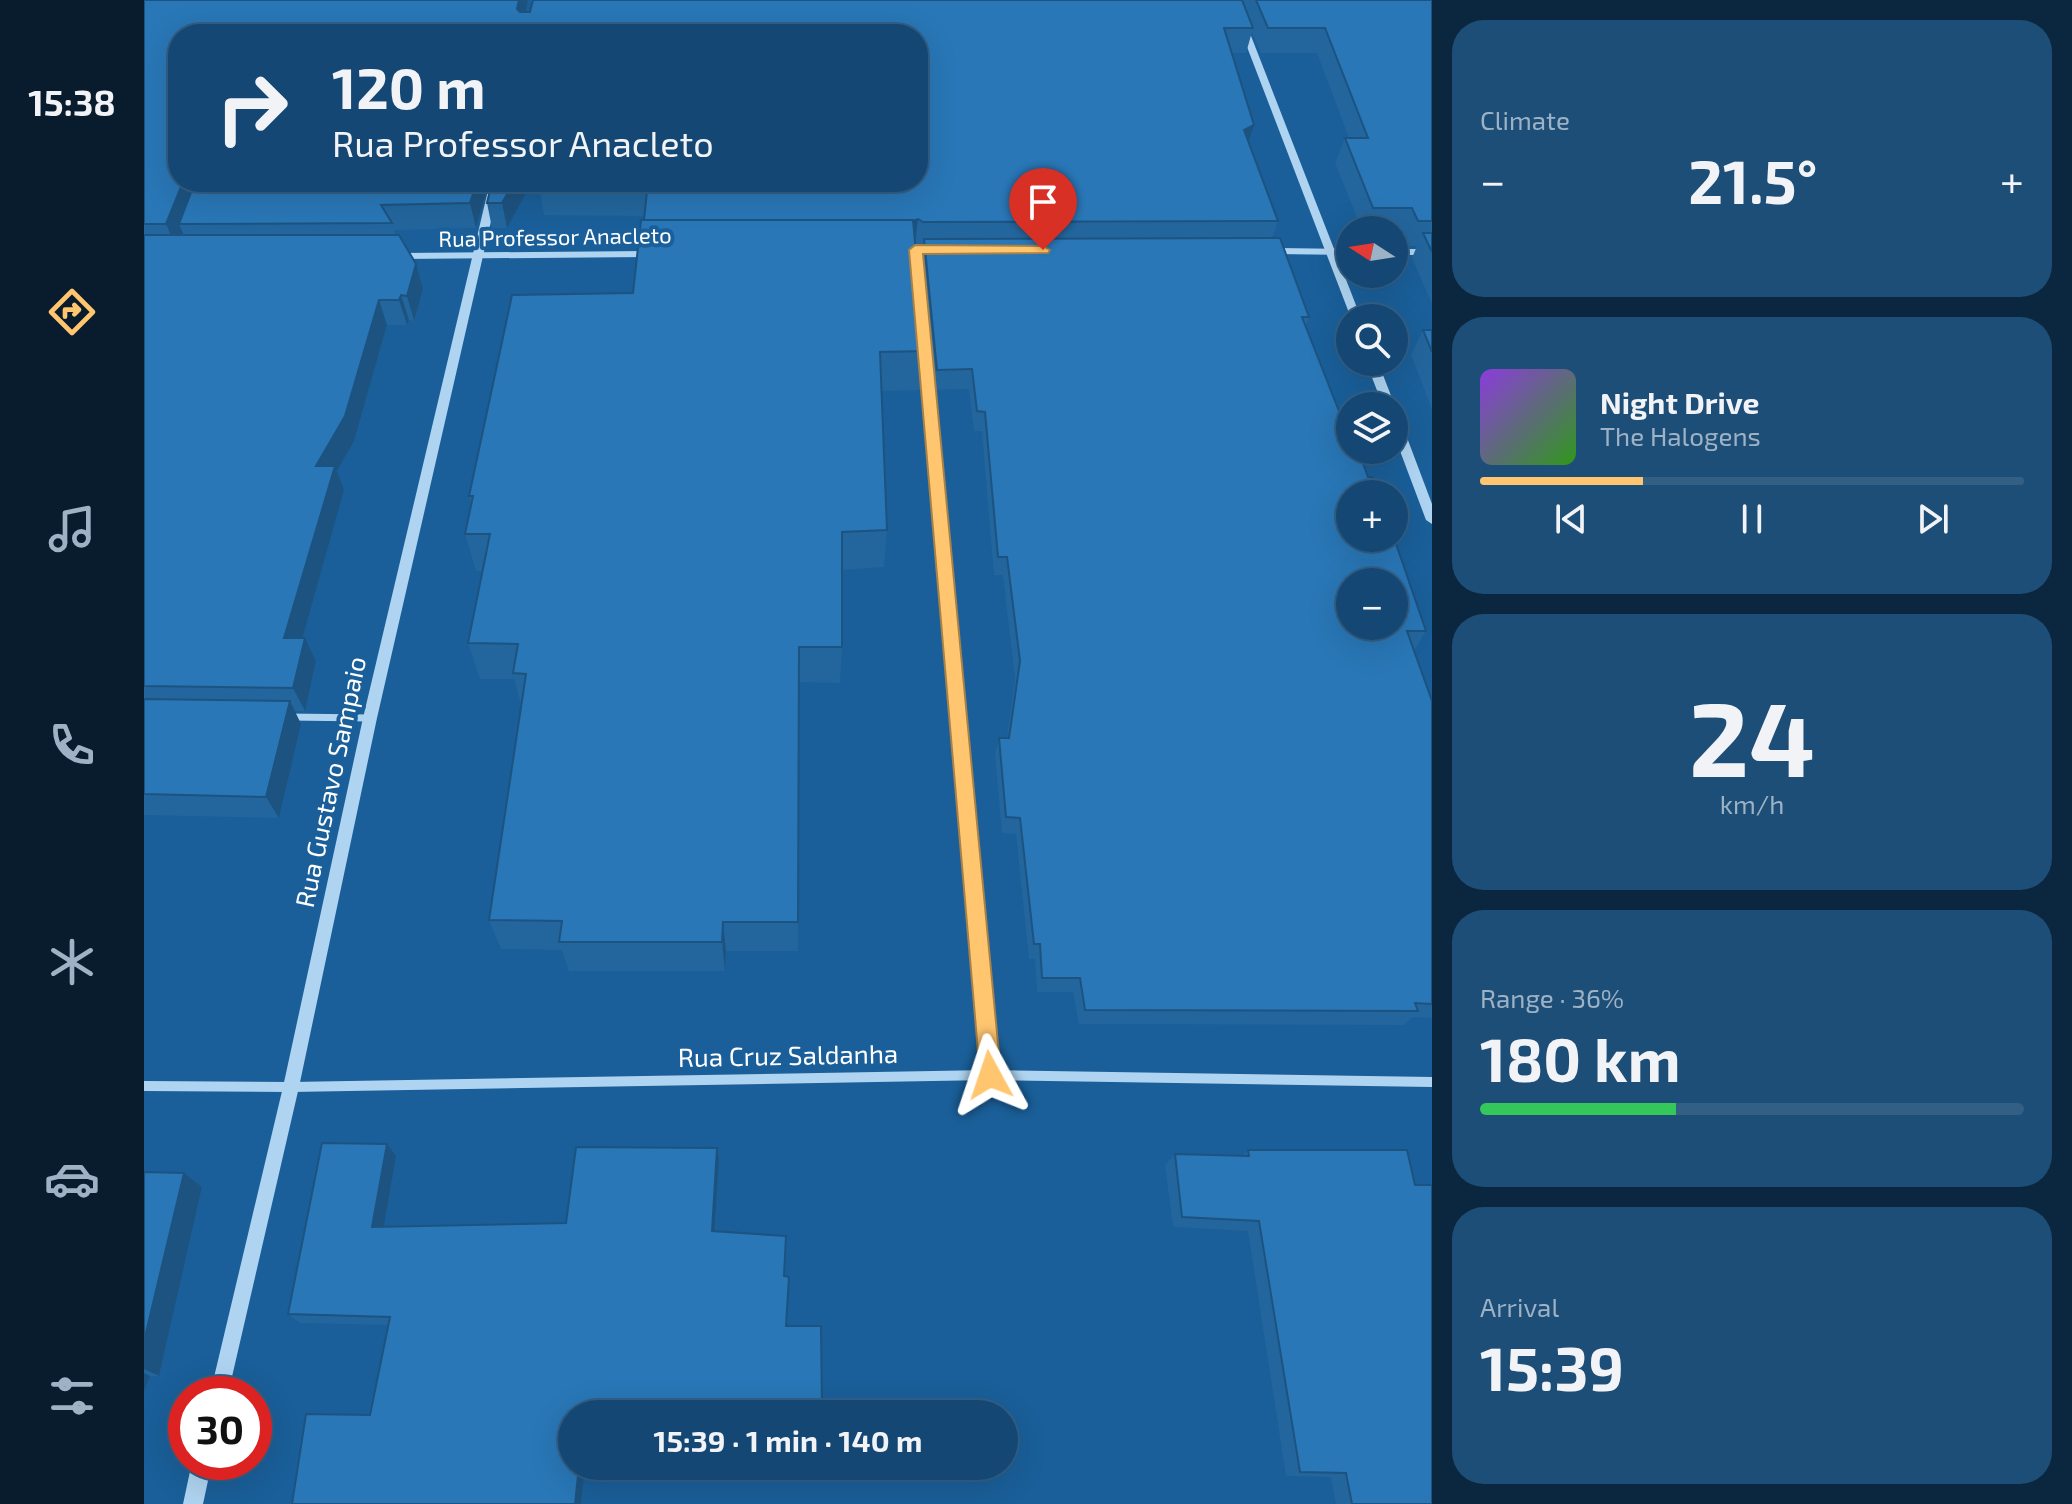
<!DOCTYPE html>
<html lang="en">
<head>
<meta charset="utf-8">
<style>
	body { margin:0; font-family:"Exo 2",sans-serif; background:#1d4e78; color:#f1f3f6; height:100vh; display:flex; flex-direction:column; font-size:30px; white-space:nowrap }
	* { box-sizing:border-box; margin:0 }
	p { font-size:26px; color:#9db2c4 }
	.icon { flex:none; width:44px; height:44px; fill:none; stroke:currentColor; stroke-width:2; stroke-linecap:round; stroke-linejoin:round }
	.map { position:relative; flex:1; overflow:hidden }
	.sheet { display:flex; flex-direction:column; gap:20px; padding:20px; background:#0b273f; width:640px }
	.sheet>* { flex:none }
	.top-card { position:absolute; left:24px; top:24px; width:760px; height:168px; border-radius:32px; box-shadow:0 8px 32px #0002,0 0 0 2px #335f85; background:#144773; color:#f1f3f6; overflow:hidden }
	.needle { width:52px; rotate:282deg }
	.fabs { position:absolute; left:1192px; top:216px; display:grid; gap:16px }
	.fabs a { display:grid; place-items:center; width:72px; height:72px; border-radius:50%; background:#144773; box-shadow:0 8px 32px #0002,0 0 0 2px #335f85; font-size:40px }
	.speed { position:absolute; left:24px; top:1376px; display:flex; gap:16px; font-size:40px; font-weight:700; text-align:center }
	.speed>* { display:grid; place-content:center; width:104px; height:104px; border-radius:50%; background:#144773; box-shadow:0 8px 32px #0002,0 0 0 2px #335f85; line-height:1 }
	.speed .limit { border:12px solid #d22; background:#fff; color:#111 }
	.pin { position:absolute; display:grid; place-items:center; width:68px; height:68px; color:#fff; margin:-82px -34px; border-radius:50% 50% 50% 0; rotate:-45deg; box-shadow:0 0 8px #0007 }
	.pin .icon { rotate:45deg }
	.me { position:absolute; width:88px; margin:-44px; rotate:355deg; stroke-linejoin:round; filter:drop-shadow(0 0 6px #0008) }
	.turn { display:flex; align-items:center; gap:28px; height:168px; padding:0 32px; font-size:36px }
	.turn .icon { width:104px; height:104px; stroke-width:2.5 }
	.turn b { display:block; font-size:56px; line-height:68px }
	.big { font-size:60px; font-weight:700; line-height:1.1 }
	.sheet .tile { flex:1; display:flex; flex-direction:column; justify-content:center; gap:12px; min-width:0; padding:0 28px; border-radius:32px; background:#1d4e78 }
	.sheet .dial { align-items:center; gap:0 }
	.dial b { font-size:104px; line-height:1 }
	.song { display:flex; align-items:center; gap:24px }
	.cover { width:96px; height:96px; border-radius:12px; background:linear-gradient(135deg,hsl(270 70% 55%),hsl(110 70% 35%)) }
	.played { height:8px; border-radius:4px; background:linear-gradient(90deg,#ffc66f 30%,#335f85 30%) }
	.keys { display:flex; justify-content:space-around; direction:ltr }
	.heat { display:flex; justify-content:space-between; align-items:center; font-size:44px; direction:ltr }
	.charge { height:12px; border-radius:6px; background:linear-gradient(90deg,#34c759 36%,#335f85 0) }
	.trip { position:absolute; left:414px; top:1400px; width:460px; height:80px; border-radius:40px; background:#144773; box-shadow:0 8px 32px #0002,0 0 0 2px #335f85; font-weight:700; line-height:80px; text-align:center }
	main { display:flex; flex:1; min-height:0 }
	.menu { display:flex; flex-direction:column; width:144px; justify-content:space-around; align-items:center; background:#081c2e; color:#9db2c4 }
	.menu .icon { width:56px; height:56px }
	.menu .on { color:#ffc66f }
	.menu b { font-size:36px; color:#f1f3f6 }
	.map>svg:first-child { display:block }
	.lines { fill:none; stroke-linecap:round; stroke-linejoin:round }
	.minor-far2 { stroke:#afd4f1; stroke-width:6 }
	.minor-far1 { stroke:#afd4f1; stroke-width:7 }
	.minor { stroke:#afd4f1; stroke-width:10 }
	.tertiary { fill:#afd4f1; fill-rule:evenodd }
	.wall { fill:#23669d }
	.shaded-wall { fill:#1d5380 }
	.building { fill:#2977b7; stroke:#1d5380; stroke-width:2; fill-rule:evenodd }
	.route { fill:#ffc66f; stroke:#a68148; stroke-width:2 }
	.labels { text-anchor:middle; stroke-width:8; stroke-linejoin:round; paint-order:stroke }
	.far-street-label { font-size:22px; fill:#fff; stroke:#1a5f99 }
	.street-label { font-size:26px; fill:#fff; stroke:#1a5f99 }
</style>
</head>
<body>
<main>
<nav class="menu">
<b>15:38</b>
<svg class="icon on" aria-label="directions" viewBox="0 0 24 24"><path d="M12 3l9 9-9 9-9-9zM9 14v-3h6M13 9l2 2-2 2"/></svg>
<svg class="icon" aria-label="music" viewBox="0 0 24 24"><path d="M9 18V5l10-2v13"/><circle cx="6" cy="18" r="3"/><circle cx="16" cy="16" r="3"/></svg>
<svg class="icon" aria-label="phone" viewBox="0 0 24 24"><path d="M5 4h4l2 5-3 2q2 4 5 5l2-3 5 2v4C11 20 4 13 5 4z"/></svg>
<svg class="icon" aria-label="climate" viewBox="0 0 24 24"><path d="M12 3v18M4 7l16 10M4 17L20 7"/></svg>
<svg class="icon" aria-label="car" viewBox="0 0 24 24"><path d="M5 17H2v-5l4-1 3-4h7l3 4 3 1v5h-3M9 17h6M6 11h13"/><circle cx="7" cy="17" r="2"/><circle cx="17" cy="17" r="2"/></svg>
<svg class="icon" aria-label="filters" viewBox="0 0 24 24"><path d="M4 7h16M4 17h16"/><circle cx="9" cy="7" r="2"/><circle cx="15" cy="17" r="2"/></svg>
</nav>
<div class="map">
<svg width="1288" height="1504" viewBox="0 0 1288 1504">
	<rect width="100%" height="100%" fill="#1a5f99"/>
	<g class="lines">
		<path class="minor-far2" d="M1133,251L1206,252
			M1250,252H1288
			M257,256L503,254
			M780,346L782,373"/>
		<path class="minor-far1" d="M782,371L827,863
			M143,717L226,718"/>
		<path class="minor" d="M827,861L846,1075
			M0,1086L147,1087L846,1075L1288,1082"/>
		<path class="tertiary" d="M1085,0H1093L1217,318H1207Z
			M346,182H356L233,718L155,1087L84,1394H66L139,1087L219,718Z
			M1222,362H1234L1251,406L1250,407L1239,406Z
			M1250,415L1256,419L1288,504V524L1282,520L1250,435Z
			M48,1462H68L59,1504H39Z"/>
	</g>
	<path class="wall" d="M0,0H384L381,12H386L389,0H1288V304L1268,258L1273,246H1263L1257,233H1250V230H1218L1191,163L1201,138H1205L1173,53H1117L1108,32L1102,53H1088L1105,142L1134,221L1128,238L1165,317L1162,326L1282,631L1271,649H1269L1288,701V1018L1268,1017L1260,1025L935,1024L929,992H893L891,959H885L872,834L858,833L851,755L855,738H863L871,679L859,575H850L838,431H830L825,389L790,390L778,259L779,247H776L772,244L781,351L777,390L738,391L743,530L740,567L698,570V647L696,683L655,682L654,951H582L581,971H425L418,950L357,949L345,920L377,704L370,679H336L324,643L339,571H332L321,534L327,504L325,496L489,293L500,216L400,215L396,190L774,182L34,34L345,182L332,228L250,230L251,235L279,289L270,321L265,320L263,325H243L210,441L193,471L200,490L158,638H161L172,661L161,711H150L157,724L135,818L0,815Z
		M348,182H388L363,228H348L343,203Z
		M1279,330L1288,352V409L1267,355Z
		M243,1144L252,1156L239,1226L422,1223L573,1148L575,1159L571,1231L642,1246L640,1276L643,1326L678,1406V1412L428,1414V1466H441L437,1504L226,1415L244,1325L156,1323L144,1314Z
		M1104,1150L1288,1504H1192L1187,1477L1142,1476L1104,1231L1029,1227L1021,1165L1031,1154L1098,1156Z
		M0,1172L40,1173L58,1187L15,1376H6L0,1391Z"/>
	<path class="shaded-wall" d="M375,0H384L377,33L373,9Z
		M1110,125L1102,150L1100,130Z
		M39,182H59L35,224L39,233L33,249L22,224Z
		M333,182H345L332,228L326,203Z
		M370,182H388L363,228L358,203Z
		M774,219L771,244L768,222Z
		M272,264L279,289L270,321L263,296Z
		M257,295L265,320L263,325L255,300Z
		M235,300L243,325L210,441L193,471L200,490L152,661L140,638L172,466Z
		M161,638L172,661L161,711L149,688Z
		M146,701L157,724L135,818L122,797Z
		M579,922L582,951L581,971L578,942Z
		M243,1144L252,1156L238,1236L228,1227Z
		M573,1148L575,1159L570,1241L568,1231Z
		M40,1173L58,1187L15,1376L0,1369V1341Z
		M0,1373L6,1376L0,1391Z
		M435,1466H441L437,1504H431Z"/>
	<path class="building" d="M0,0H375L373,9L376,12H386L389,0H1098L1109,28H1080L1110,125L1100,130L1134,221L779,222L774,219L769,221V220H500L503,191L396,190L398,182H774V34H34V182H39L22,224H0Z
		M1112,0H1288V221H1274L1268,208H1229L1201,138H1224L1181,28H1124Z
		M51,182H333L326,203L237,205L248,223L35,224Z
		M348,182H370L358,203H343Z
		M497,220H769L781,351L736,352L743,530L698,532V647H655L654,922H579L578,942H415L418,921L345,920L382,674L369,673L374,644L324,643L346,534H321L329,496H325L368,295L489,293Z
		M1279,233H1288V252Z
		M0,235H255L272,264L263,296L257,295L255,300H235L201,416L172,466H191L140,638H161L149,688L0,686Z
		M1136,238L1165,317H1158L1197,416H1202L1206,427V450H1214L1224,477H1228L1234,494H1206V538H1250L1282,631H1263L1288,701V1004L1271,1003L1274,1011L941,1010L936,978H898L896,944H890L876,818L862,817L855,738H865L876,661L863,557H854L841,412L833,411L828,369L793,370L780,239ZM1206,582H1250V626H1206Z
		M1279,330H1288V352Z
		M0,699L146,701L122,797L0,794Z
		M178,1143L243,1144L228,1227L422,1223L432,1147L573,1148L568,1231L642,1236L640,1276L645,1277L642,1326H677L678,1406L546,1407V1414H428V1466H435L431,1504H148L162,1414L226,1415L246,1317L144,1314Z
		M1104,1150H1263L1271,1185H1288V1504H1208L1202,1473L1156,1472L1115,1221L1038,1217L1031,1154L1105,1156Z
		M0,1172L40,1173L0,1341Z"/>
	<path class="route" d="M899,246L906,250L904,253L779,254L857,1075L854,1082L846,1085L839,1082L836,1075L765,250L771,245Z"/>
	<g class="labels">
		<g class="far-street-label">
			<text transform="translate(411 237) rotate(-1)" y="8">Rua Professor Anacleto</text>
		</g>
		<g class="street-label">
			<text transform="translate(187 782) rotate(-78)" y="9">Rua Gustavo Sampaio</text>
			<text transform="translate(644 1056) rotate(-1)" y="9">Rua Cruz Saldanha</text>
		</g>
	</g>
</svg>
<div class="fabs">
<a><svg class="needle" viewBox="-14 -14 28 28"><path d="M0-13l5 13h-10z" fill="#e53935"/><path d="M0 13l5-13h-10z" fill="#9db2c4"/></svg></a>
<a><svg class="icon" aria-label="search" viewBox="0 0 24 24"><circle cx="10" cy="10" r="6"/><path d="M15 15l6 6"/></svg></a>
<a><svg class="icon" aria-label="layers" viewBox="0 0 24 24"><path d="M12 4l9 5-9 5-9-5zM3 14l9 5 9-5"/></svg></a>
<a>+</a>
<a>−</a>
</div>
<div class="speed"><div class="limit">30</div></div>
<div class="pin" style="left:899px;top:250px;background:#d93025"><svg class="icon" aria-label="arrive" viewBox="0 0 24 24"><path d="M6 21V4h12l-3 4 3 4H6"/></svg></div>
<svg class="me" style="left:846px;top:1075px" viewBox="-20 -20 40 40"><path d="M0-17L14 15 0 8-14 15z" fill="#ffc66f" stroke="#fff" stroke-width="4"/></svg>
<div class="trip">15:39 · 1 min · 140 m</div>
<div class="top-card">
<div class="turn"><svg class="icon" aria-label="right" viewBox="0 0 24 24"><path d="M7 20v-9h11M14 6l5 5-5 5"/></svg><div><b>120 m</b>Rua Professor Anacleto</div></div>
</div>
</div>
<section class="sheet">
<div class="tile"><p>Climate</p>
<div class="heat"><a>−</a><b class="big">21.5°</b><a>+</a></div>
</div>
<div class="tile">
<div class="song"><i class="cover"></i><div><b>Night Drive</b><p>The Halogens</p></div></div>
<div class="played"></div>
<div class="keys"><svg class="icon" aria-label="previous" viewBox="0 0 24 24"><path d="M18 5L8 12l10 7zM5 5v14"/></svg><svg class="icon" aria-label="pause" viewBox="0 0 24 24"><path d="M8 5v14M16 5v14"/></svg><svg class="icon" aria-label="next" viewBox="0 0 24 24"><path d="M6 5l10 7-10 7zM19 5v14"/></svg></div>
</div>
<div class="tile dial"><b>24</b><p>km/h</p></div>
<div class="tile"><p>Range · 36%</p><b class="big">180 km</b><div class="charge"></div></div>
<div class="tile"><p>Arrival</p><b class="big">15:39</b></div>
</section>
</main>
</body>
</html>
